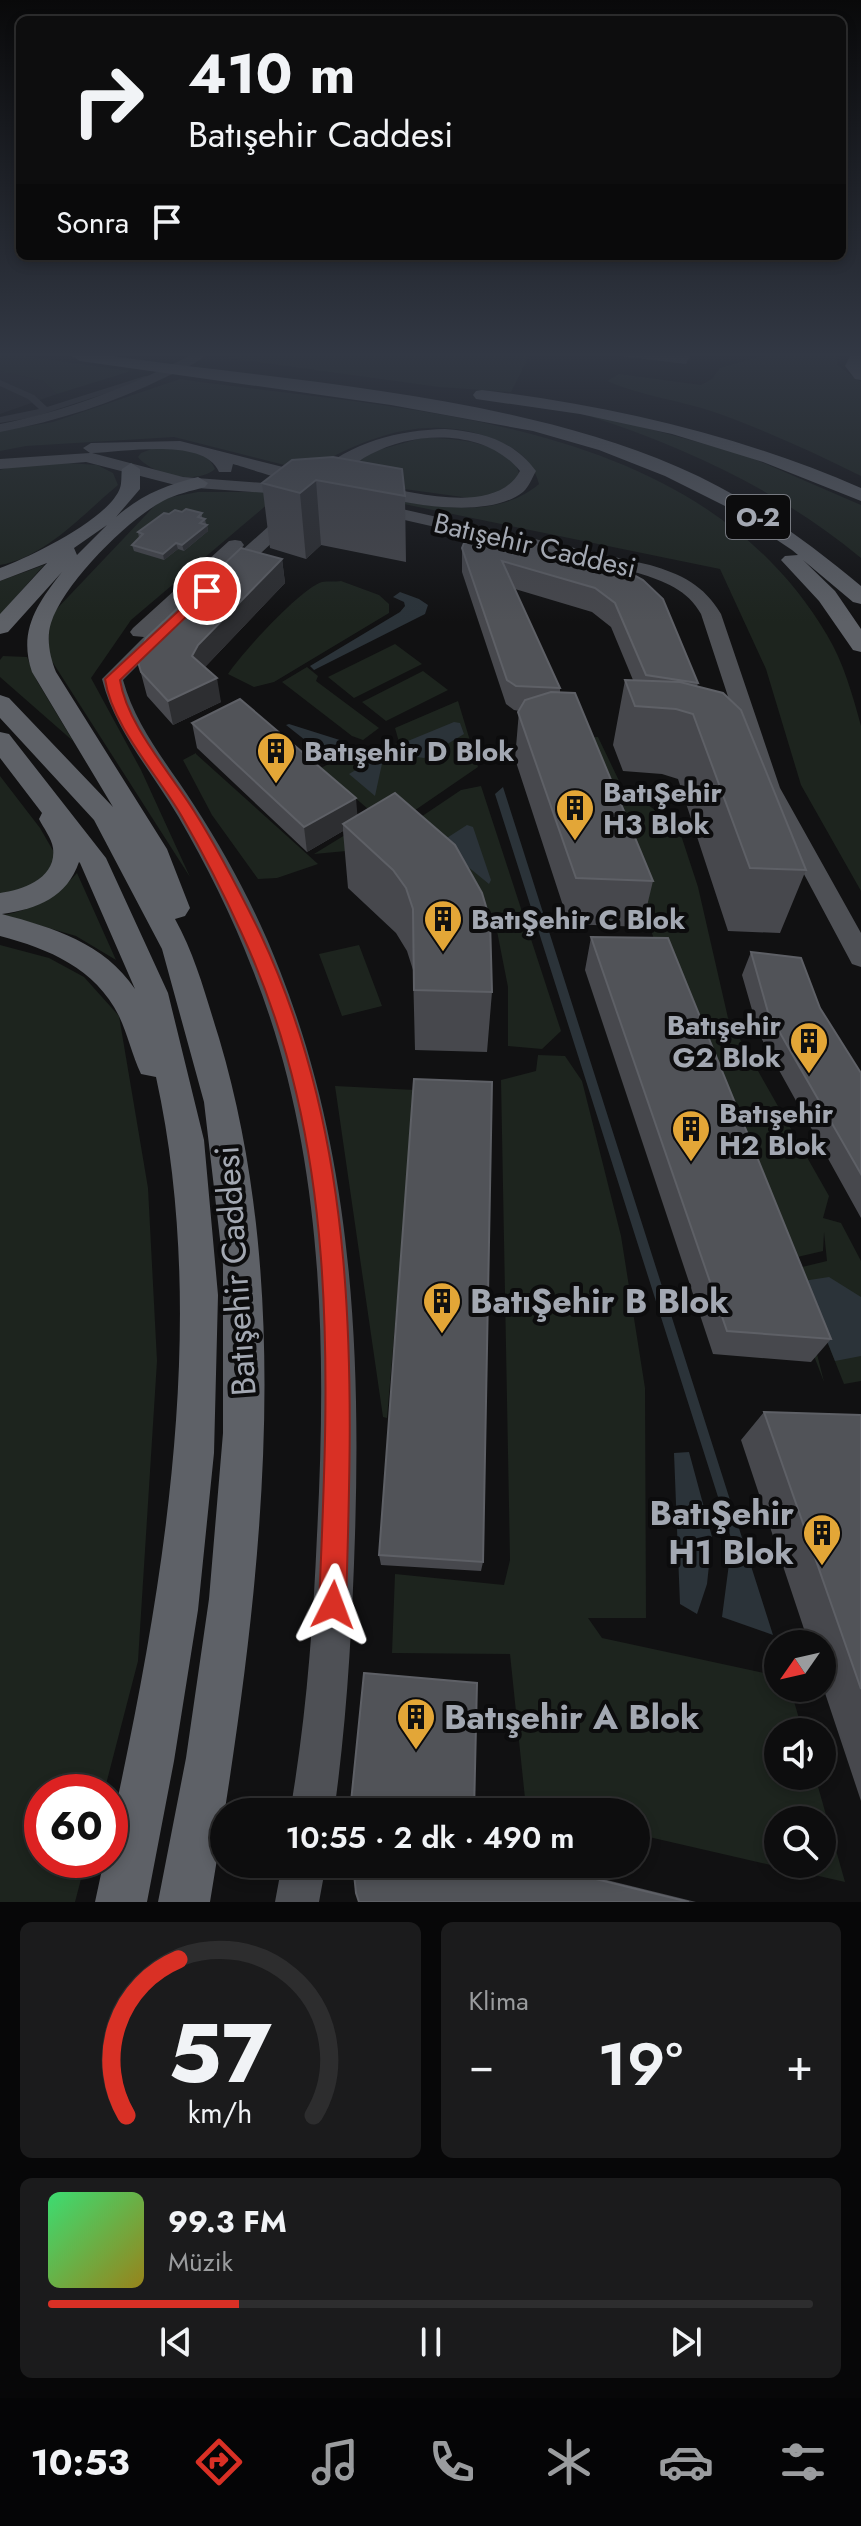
<!DOCTYPE html>
<html lang="tr">
<head>
<meta charset="utf-8">
<style>
	body { margin:0; font-family:Jost,sans-serif; background:#1b1b1c; color:#f1f3f6; height:100vh; display:flex; flex-direction:column; font-size:30px; white-space:nowrap }
	* { box-sizing:border-box; margin:0 }
	p { font-size:26px; color:#9a9c9e }
	.icon { flex:none; width:44px; height:44px; fill:none; stroke:currentColor; stroke-width:2; stroke-linecap:round; stroke-linejoin:round }
	.map { position:relative; height:1902px; overflow:hidden }
	.sheet { display:flex; flex-direction:column; gap:20px; padding:20px; background:#070708; flex:1 }
	.sheet>* { flex:none }
	.top-card { position:absolute; left:16px; top:16px; width:830px; height:244px; border-radius:12px; box-shadow:0 4px 12px #0003,0 0 0 2px #2d2d2e; background:#0d0d0e; color:#f1f3f6; overflow:hidden }
	.needle { width:52px; rotate:236deg }
	.tools { position:absolute; left:764px; top:1630px; display:grid; gap:16px }
	.tools a { display:grid; place-items:center; width:72px; height:72px; border-radius:50%; background:#0d0d0e; box-shadow:0 4px 12px #0003,0 0 0 2px #2d2d2e; font-size:40px }
	.speed { position:absolute; left:24px; top:1774px; display:flex; gap:16px; font-size:40px; font-weight:700; text-align:center }
	.speed>* { display:grid; place-content:center; width:104px; height:104px; border-radius:50%; background:#0d0d0e; box-shadow:0 4px 12px #0003,0 0 0 2px #2d2d2e; line-height:1 }
	.speed .limit { border:12px solid #d22; background:#fff; color:#111 }
	.pin { position:absolute; display:grid; place-items:center; width:68px; height:68px; color:#fff; margin:-34px; border:4px solid #fff; border-radius:50%; box-shadow:0 2px 8px #0007 }
	.me { position:absolute; width:88px; margin:-44px; rotate:3deg; stroke-linejoin:round; filter:drop-shadow(0 0 6px #0008) }
	.turn { display:flex; align-items:center; gap:28px; height:168px; padding:0 40px; font-size:36px }
	.turn .icon { width:104px; height:104px; stroke-width:2.5 }
	.turn b { display:block; font-size:56px; line-height:68px }
	.then { display:flex; align-items:center; height:76px; padding:0 40px; background:#0003; gap:16px; font-size:30px }
	.big { font-size:60px; font-weight:600; line-height:1.1 }
	.sheet .widget { flex:1; display:flex; flex-direction:column; justify-content:center; gap:12px; min-width:0; padding:0 28px; border-radius:12px; background:#1b1b1c }
	.sheet .dial { align-items:center; gap:0 }
	.dial svg { height:208px; overflow:visible; fill:none; stroke:#2d2d2e; stroke-width:7; stroke-linecap:round; text-anchor:middle }
	.dial text { fill:#f1f3f6; stroke:none }
	.song { display:flex; align-items:center; gap:24px }
	.cover { width:96px; height:96px; border-radius:12px; background:linear-gradient(135deg,hsl(140 70% 55%),hsl(50 70% 35%)) }
	.played { height:8px; border-radius:4px; background:linear-gradient(90deg,#d93025 25%,#2d2d2e 25%) }
	.keys { display:flex; justify-content:space-around; direction:ltr }
	.heat { display:flex; justify-content:space-between; align-items:center; font-size:44px; direction:ltr }
	.sheet .tiles { flex:1; display:grid; gap:20px; grid-template-columns:1fr 1fr }
	.widget:last-child { grid-column:span 2 }
	.trip { position:absolute; left:210px; top:1798px; width:440px; height:80px; border-radius:40px; background:#0d0d0e; box-shadow:0 4px 12px #0003,0 0 0 2px #2d2d2e; font-weight:600; line-height:80px; text-align:center }
	.dock { display:flex; height:128px; justify-content:space-around; align-items:center; background:#050506; color:#9a9c9e }
	.dock .icon { width:56px; height:56px }
	.dock .selected { color:#d93025 }
	.dock b { font-size:36px; color:#f1f3f6 }
	.map>svg:first-child { display:block }
	.built { fill:#1d1d1f }
	.green { fill:#1d241e; fill-rule:evenodd }
	.water { fill:#2b3339 }
	.lines { fill:none; stroke-linecap:round; stroke-linejoin:round }
	.street { fill:#323337; fill-rule:evenodd }
	.secondary { fill:#404246; fill-rule:evenodd }
	.primary { fill:#4e5055; fill-rule:evenodd }
	.highway { fill:#5e6167; fill-rule:evenodd }
	.wall { fill:#47484d }
	.shaded-wall { fill:#2d2e31 }
	.building { fill:#515358; stroke:#5e6066; stroke-width:2 }
	.route { fill:#d93025; stroke:#8d1f18; stroke-width:2 }
	.labels { text-anchor:middle; stroke-width:8; stroke-linejoin:round; paint-order:stroke }
	.shield { fill:#0c0c0d; stroke:#767980; stroke-width:2 }
	.shield-label { font-size:26px; font-weight:bold; fill:#a3a8b2 }
	.street-label { font-size:28px; fill:#a3a8b2; stroke:#0c0c0d }
	.poi-label { font-size:28px; font-weight:bold; fill:#a3a8b2; stroke:#0c0c0d; text-anchor:start }
	.near-street-label { font-size:34px; fill:#a3a8b2; stroke:#0c0c0d }
	.near-poi-label { font-size:34px; font-weight:bold; fill:#a3a8b2; stroke:#0c0c0d; text-anchor:start }
</style>
</head>
<body>
<div class="map">
<svg width="861" height="1902" viewBox="0 0 861 1902">
	<rect width="100%" height="100%" fill="#111112"/>
	<path class="built" d="M0,371L43,381L57,394L0,414Z"/>
	<path class="green" d="M0,356H24L131,371L57,394L43,381L0,371Z
		M236,356H529L511,392L439,387L228,358Z
		M762,356H838L837,365L861,382V476C813,452 765,430 714,412C678,400 642,396 607,381L619,374L701,385L712,379L720,368Z
		M180,379C407,412 695,413 827,635C843,661 853,696 861,726V891L801,785L766,669L720,569L360,495C416,502 491,525 539,484C533,460 517,448 494,439C428,413 365,436 308,471L174,437L26,446L0,451V431L53,422Z
		M595,414L745,455L861,505V558C781,492 690,449 592,417Z
		M422,438C451,437 516,442 520,478L514,487L477,499L331,479L375,451Z
		M154,448C174,449 207,448 215,469C198,485 152,475 138,457L141,453Z
		M67,463L97,465L113,473L118,485C83,514 46,557 0,565V470L17,465Z
		M198,492H282L131,620L91,678L141,770L190,877L48,655L50,616L161,499Z
		M44,565L0,615V581Z
		M341,581L379,595L389,604V613L274,682L254,687L228,674C240,655 301,588 322,582C328,581 336,582 341,581Z
		M395,644L422,664L354,698L328,677Z
		M3,656L27,657L37,681L73,741L0,677V660Z
		M307,667L318,676L316,681L379,728L363,740L352,736L282,682Z
		M423,671L448,690L386,721L362,702Z
		M458,701L478,767L357,850L314,854L376,816L321,768L355,750L367,758L399,742L395,728Z
		M598,737L622,787L678,826L698,887L728,1018L829,1196L823,1218L841,1223L861,1261V1381L844,1384L798,1268L827,1261L824,1232L823,1251L793,1258L824,1382L577,738Z
		M196,753V754L318,864L277,878L258,879L212,815L183,760Z
		M0,776L40,828L55,854C46,887 30,887 0,894Z
		M481,786L561,1031L542,1049L508,1046V987L496,926L415,841L351,864L461,790Z
		M77,873L116,960L76,936L4,915C35,909 56,896 77,873Z
		M0,945L49,958L84,977L119,1016L148,1188L157,1361L138,1661L104,1792H42V1860H86L75,1902H0Z
		M359,945L382,1006L342,1016L319,954Z
		M538,1055L565,1056L582,1081L621,1236L645,1388L646,1618H588L602,1638L778,1676V1688H790L803,1732H778V1776H815L845,1882L636,1834V1812H542L526,1808L510,1654L392,1653L395,1574L504,1585L510,1560L501,1080L536,1071ZM778,1820H822V1864H778Z
		M335,1086L415,1090L387,1418L383,1417Z"/>
	<path class="water" d="M400,592L419,599L428,605L425,614L314,670L310,666L400,612L405,606L404,602L393,597Z
		M454,722L460,723L464,734L424,758L417,757L403,743Z
		M289,724L346,742L348,745L324,755L286,725Z
		M379,756L383,759L375,796L349,774Z
		M503,787L773,1635L722,1617L732,1541L495,794Z
		M467,825L473,827L491,880L489,884L439,843Z
		M829,1277L861,1297V1356L835,1361L803,1281Z
		M689,1452L712,1537L707,1584L697,1614L680,1604L674,1453Z"/>
	<g class="lines">
		<path class="street" d="M145,376L153,378L34,417L0,423V417L39,409L28,399L0,386V380L34,395L47,407Z"/>
		<path class="secondary" d="M189,356H205C194,365 179,371 166,377C113,403 58,421 0,432V424C67,411 128,387 189,356Z"/>
		<path class="primary" d="M445,429C482,432 513,440 536,471C532,478 529,487 523,492C487,520 408,504 367,494L365,490L373,485C414,492 496,516 520,471C486,429 416,430 371,454C352,464 332,483 311,484C295,485 251,469 233,464L231,472H219C205,437 124,452 92,453L183,477L302,486L304,490L296,495L183,487L86,462L0,469V459L90,453L83,448L91,443L180,441L315,475C350,442 399,430 445,429Z
			M371,502L650,565C681,574 704,585 721,614L780,788L861,933V967L852,964L758,788L701,614C688,590 664,581 638,573L365,511L362,507Z
			M297,509L303,510L306,514L292,524L234,578H220L218,574L220,570L280,516Z
			M235,540L241,541L244,545L241,549L163,621L174,622L177,626L123,680C136,728 168,764 194,805C228,857 258,914 280,971C351,1151 361,1344 355,1535C352,1628 347,1720 334,1812H290C306,1720 313,1628 317,1535C327,1344 324,1148 252,968C232,916 206,864 178,816C151,770 115,731 102,679L144,637L133,636L130,632L133,628L229,541Z
			M282,1864H326L319,1902H275Z"/>
		<path class="highway" d="M72,356H112C295,382 508,394 678,467C746,496 804,539 861,586V604L853,602L803,560L835,591L861,629V652L853,650L819,601L781,560L785,556L798,555L792,550L729,508L665,476L599,450L533,431L391,405L80,361Z
			M850,356H861V380L855,379L845,366Z
			M482,390C613,406 739,435 861,488V501L763,462L672,434L580,414L476,399L473,395L476,391Z
			M131,463L140,469V489L116,517C141,495 166,485 198,477L208,483L205,487C191,491 176,494 163,501C127,520 64,583 51,623C46,639 50,657 56,672L167,849L190,908L185,916L175,919C196,957 206,997 219,1038C301,1313 256,1625 210,1902H158L186,1758L209,1599L223,1433V1265L204,1102L162,949L94,820L0,718V695L9,698L113,807L32,672C18,631 37,604 62,572L8,632L0,634V614L47,563L0,581V568C30,557 109,519 120,488C122,483 121,474 122,469ZM107,525L77,555L74,548Z
			M0,732L9,734L106,858L168,993L204,1140L218,1295L214,1453L198,1610L174,1761L147,1902H95L104,1860H110V1834C163,1591 210,1323 156,1077L141,1074C132,1055 128,1035 119,1016C95,968 49,949 0,936V893C23,890 57,878 53,848C52,839 43,827 39,819L42,813L0,758ZM79,862L80,863L135,989C104,943 54,928 2,914C38,909 67,897 79,862Z"/>
	</g>
	<path class="wall" d="M620,356H690L686,364Z
		M292,460L405,496L406,562L321,545L306,559L270,548L262,483Z
		M182,512L202,513V518L205,519L206,524L207,525L208,531L184,551L178,549L164,560L134,551L132,545L139,538L138,532L169,514Z
		M462,548L663,599L698,683L697,687L806,870L780,933L728,931L678,779L662,774L623,771L613,745L625,680H633L611,627L592,612L515,589L560,688V692L653,881L642,927L569,924L515,759L519,711L514,710L506,704L462,572Z
		M282,559L285,583L205,667L221,702L173,725L147,696L138,662Z
		M192,723L358,815L492,992L487,1052L415,1050L413,970L407,951L396,933L348,888L343,831L307,852L197,748Z
		M591,937L831,1339L811,1362L713,1354L585,970Z
		M751,952L820,1008L861,1073V1218L759,1034L742,975Z
		M764,1412L861,1415V1801L822,1684V1644H809L741,1440Z
		M379,1555L483,1562L481,1571L381,1565Z
		M353,1864H542L696,1902H359Z"/>
	<path class="shaded-wall" d="M316,480L321,545L306,559L300,493Z
		M207,525L208,531L184,551L182,545Z
		M176,543L178,549L164,560L163,554Z
		M282,559L285,583L203,669L192,656L198,645Z
		M217,678L221,702L173,725L168,701Z
		M356,798L358,822L343,824V831L307,852L304,827Z"/>
	<path class="building" d="M333,457L402,469L405,496L316,480L300,493L262,483L292,460Z
		M186,509L202,513L198,517L205,519L200,523L207,525L182,545L176,543L163,554L132,545L143,534L138,532L164,513L169,514L175,510L182,512Z
		M486,534L502,535L595,560L621,568L643,580L663,599L698,683L646,675L615,603L595,588L502,561L560,688L516,686L507,680L462,548L464,543L470,538Z
		M241,548L282,559L198,645L192,656L217,678L168,701L141,672L138,662L146,638Z
		M625,680L680,682L723,693L741,710L806,870L750,868L693,714L676,709L635,706Z
		M551,692L575,693L653,881L576,878L518,712L525,700Z
		M240,699L356,798L304,827L192,723Z
		M395,793L455,845L482,893L490,920L492,992L414,990L413,909L406,888L393,870L343,824Z
		M591,937L668,938L831,1339L727,1331Z
		M751,952L801,958L820,1008L861,1073V1174L768,1012Z
		M414,1079L492,1082L483,1562L379,1555Z
		M764,1412L861,1415V1689Z
		M364,1673L477,1683L474,1812H350Z
		M353,1864H535L689,1902H359L356,1893Z"/>
	<linearGradient id="sky" x2="0" y2="1"><stop stop-color="#09090a"/><stop offset="0.57" stop-color="#323844"/><stop offset="1" stop-color="#323844" stop-opacity="0"/></linearGradient>
	<rect width="861" height="622" fill="url(#sky)"/>
	<path class="route" d="M202,589L213,591L120,680C127,725 170,772 194,811C218,849 240,892 260,933C361,1148 353,1374 346,1605L342,1614L333,1618L323,1614L319,1605C329,1374 341,1149 242,934C224,894 203,853 181,815C157,774 112,726 105,679Z"/>
	<defs>
		<g id="building-pin" transform="scale(2)"><path d="M0 17L-7.5 6A9.5 9.5 0 1 1 7.5 6Z" fill="#e3a637" stroke="#0c0c0d"/><path d="M-4-6H4V6H1V3H-1V6H-4ZM-2.5-4.3h1.7v1.8h-1.7ZM.8-4.3h1.7v1.8H.8ZM-2.5-1h1.7V.8h-1.7ZM.8-1h1.7V.8H.8Z" fill="#111"/></g>
	</defs>
	<g fill-rule="evenodd">
		<use href="#building-pin" x="276" y="751"/>
		<use href="#building-pin" x="575" y="808"/>
		<use href="#building-pin" x="443" y="919"/>
		<use href="#building-pin" x="809" y="1041"/>
		<use href="#building-pin" x="691" y="1129"/>
		<use href="#building-pin" x="442" y="1301"/>
		<use href="#building-pin" x="822" y="1533"/>
		<use href="#building-pin" x="416" y="1717"/>
	</g>
	<g class="labels">
		<rect class="shield" x="726" y="495" width="64" height="44" rx="6"/>
		<g class="shield-label">
			<text x="758" y="526">O-2</text>
		</g>
		<g class="street-label">
			<text transform="translate(535 545) rotate(13)" y="10">Batışehir Caddesi</text>
		</g>
		<g class="poi-label">
			<text x="304" y="761">Batışehir D Blok</text>
			<text x="603" y="802">BatıŞehir<tspan x="603" dy="32">H3 Blok</tspan></text>
			<text x="471" y="929">BatıŞehir C Blok</text>
			<text x="781" y="1035" text-anchor="end">Batışehir<tspan x="781" dy="32">G2 Blok</tspan></text>
			<text x="719" y="1123">Batışehir<tspan x="719" dy="32">H2 Blok</tspan></text>
		</g>
		<g class="near-street-label">
			<text transform="translate(235 1271) rotate(-94)" y="12">Batışehir Caddesi</text>
		</g>
		<g class="near-poi-label">
			<text x="470" y="1313">BatıŞehir B Blok</text>
			<text x="794" y="1525" text-anchor="end">BatıŞehir<tspan x="794" dy="39">H1 Blok</tspan></text>
			<text x="444" y="1729">Batışehir A Blok</text>
		</g>
	</g>
</svg>
<div class="tools">
<a><svg class="needle" viewBox="-14 -14 28 28"><path d="M0-13l5 13h-10z" fill="#e53935"/><path d="M0 13l5-13h-10z" fill="#9a9c9e"/></svg></a>
<a><svg class="icon" aria-label="sound" viewBox="0 0 24 24"><path d="M4 9h4l5-4v14l-5-4H4zM17 9q2 3 0 6"/></svg></a>
<a><svg class="icon" aria-label="search" viewBox="0 0 24 24"><circle cx="10" cy="10" r="6"/><path d="M15 15l6 6"/></svg></a>
</div>
<div class="speed"><div class="limit">60</div></div>
<div class="pin" style="left:207px;top:591px;background:#d93025"><svg class="icon" aria-label="arrive" viewBox="0 0 24 24"><path d="M6 21V4h12l-3 4 3 4H6"/></svg></div>
<svg class="me" style="left:333px;top:1605px" viewBox="-20 -20 40 40"><path d="M0-17L14 15 0 8-14 15z" fill="#d93025" stroke="#fff" stroke-width="4"/></svg>
<div class="trip">10:55 · 2 dk · 490 m</div>
<div class="top-card">
<div class="turn"><svg class="icon" aria-label="right" viewBox="0 0 24 24"><path d="M7 20v-9h11M14 6l5 5-5 5"/></svg><div><b>410 m</b>Batışehir Caddesi</div></div>
<div class="then">Sonra<svg class="icon" aria-label="arrive" viewBox="0 0 24 24"><path d="M6 21V4h12l-3 4 3 4H6"/></svg></div>
</div>
</div>
<section class="sheet">
<div class="tiles">
<div class="widget dial"><svg viewBox="0 0 100 80">
<path d="M14 69A42 42 0 1 1 86 69"/>
<path d="M14 69A42 42 0 0 1 34 9" stroke="#d93025"/>
<text x="50" y="56" font-size="32" font-weight="700">57</text>
<text x="50" y="72" font-size="11">km/h</text>
</svg></div>
<div class="widget"><p>Klima</p>
<div class="heat"><a>−</a><b class="big">19°</b><a>+</a></div>
</div>
<div class="widget">
<div class="song"><i class="cover"></i><div><b>99.3 FM</b><p>Müzik</p></div></div>
<div class="played"></div>
<div class="keys"><svg class="icon" aria-label="previous" viewBox="0 0 24 24"><path d="M18 5L8 12l10 7zM5 5v14"/></svg><svg class="icon" aria-label="pause" viewBox="0 0 24 24"><path d="M8 5v14M16 5v14"/></svg><svg class="icon" aria-label="next" viewBox="0 0 24 24"><path d="M6 5l10 7-10 7zM19 5v14"/></svg></div>
</div>
</div>
</section>
<nav class="dock">
<b>10:53</b>
<svg class="icon selected" aria-label="directions" viewBox="0 0 24 24"><path d="M12 3l9 9-9 9-9-9zM9 14v-3h6M13 9l2 2-2 2"/></svg>
<svg class="icon" aria-label="music" viewBox="0 0 24 24"><path d="M9 18V5l10-2v13"/><circle cx="6" cy="18" r="3"/><circle cx="16" cy="16" r="3"/></svg>
<svg class="icon" aria-label="phone" viewBox="0 0 24 24"><path d="M5 4h4l2 5-3 2q2 4 5 5l2-3 5 2v4C11 20 4 13 5 4z"/></svg>
<svg class="icon" aria-label="climate" viewBox="0 0 24 24"><path d="M12 3v18M4 7l16 10M4 17L20 7"/></svg>
<svg class="icon" aria-label="car" viewBox="0 0 24 24"><path d="M5 17H2v-5l4-1 3-4h7l3 4 3 1v5h-3M9 17h6M6 11h13"/><circle cx="7" cy="17" r="2"/><circle cx="17" cy="17" r="2"/></svg>
<svg class="icon" aria-label="filters" viewBox="0 0 24 24"><path d="M4 7h16M4 17h16"/><circle cx="9" cy="7" r="2"/><circle cx="15" cy="17" r="2"/></svg>
</nav>
</body>
</html>
